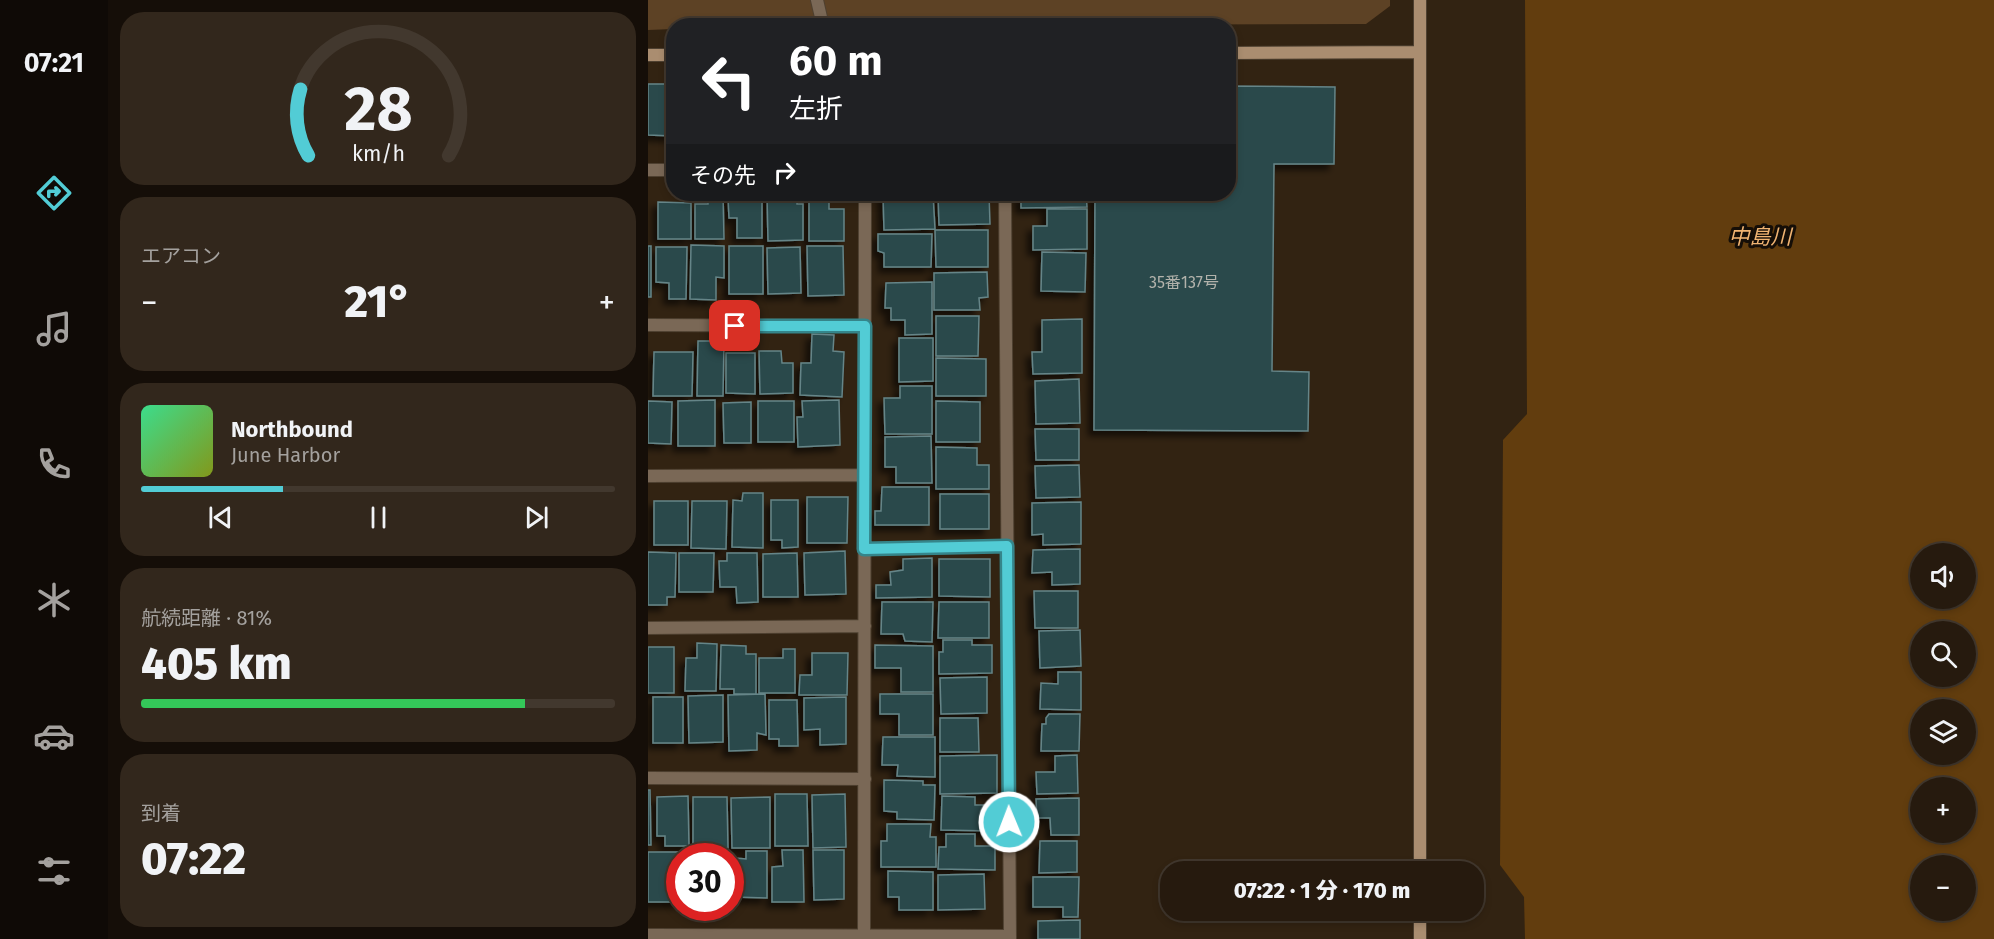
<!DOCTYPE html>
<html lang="ja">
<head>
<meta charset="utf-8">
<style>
	body { margin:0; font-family:"Fira Sans","Noto Sans JP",sans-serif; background:#32271c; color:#f1f3f6; height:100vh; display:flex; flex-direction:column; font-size:22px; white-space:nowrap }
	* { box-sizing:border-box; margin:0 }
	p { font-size:20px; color:#a4a19e }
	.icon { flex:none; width:33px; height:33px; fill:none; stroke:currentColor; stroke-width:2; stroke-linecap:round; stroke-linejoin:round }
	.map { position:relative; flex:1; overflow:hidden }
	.side { display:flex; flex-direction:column; gap:12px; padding:12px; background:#150e08; width:540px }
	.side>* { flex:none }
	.guide { position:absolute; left:18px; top:18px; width:570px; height:183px; border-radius:24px; box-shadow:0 3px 9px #0003,0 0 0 2px #42382e; background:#202124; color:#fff; overflow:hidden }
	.controls { position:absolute; left:1262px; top:543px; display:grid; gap:12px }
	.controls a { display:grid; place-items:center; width:66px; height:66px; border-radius:50%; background:#261a0e; box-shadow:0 3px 9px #0003,0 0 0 2px #42382e; font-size:30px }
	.speed { position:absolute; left:18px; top:843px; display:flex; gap:12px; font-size:30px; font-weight:700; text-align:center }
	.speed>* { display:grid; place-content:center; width:78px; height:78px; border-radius:50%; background:#261a0e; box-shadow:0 3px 9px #0003,0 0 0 2px #42382e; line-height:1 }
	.speed .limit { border:9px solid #d22; background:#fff; color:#111 }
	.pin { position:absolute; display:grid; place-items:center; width:51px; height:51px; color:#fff; margin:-26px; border-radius:12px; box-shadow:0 3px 9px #0006 }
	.me { position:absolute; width:66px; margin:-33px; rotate:359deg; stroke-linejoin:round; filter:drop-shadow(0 0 4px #0008) }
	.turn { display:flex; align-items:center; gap:21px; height:126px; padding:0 24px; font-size:27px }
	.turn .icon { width:78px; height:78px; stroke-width:2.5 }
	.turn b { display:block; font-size:42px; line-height:51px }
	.then { display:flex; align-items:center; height:57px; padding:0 24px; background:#0003; gap:12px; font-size:22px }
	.big { font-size:45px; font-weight:800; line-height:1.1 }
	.side .widget { flex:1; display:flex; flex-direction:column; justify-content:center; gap:9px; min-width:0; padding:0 21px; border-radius:24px; background:#32271c }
	.side .dial { align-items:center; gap:0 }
	.dial svg { height:156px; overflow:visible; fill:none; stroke:#42382e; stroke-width:7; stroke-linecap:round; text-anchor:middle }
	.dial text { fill:#f1f3f6; stroke:none }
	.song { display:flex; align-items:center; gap:18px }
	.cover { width:72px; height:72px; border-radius:9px; background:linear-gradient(135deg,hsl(150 70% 55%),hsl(70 70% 35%)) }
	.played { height:6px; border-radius:3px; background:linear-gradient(90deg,#52ccd5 30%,#42382e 30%) }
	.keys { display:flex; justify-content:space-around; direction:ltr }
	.heat { display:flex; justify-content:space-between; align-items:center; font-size:33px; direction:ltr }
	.charge { height:9px; border-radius:4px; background:linear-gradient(90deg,#34c759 81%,#42382e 0) }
	.trip { position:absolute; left:512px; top:861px; width:324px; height:60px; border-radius:24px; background:#261a0e; box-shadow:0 3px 9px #0003,0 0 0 2px #42382e; font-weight:800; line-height:60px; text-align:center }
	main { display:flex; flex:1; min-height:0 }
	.dock { display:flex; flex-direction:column; width:108px; justify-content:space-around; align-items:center; background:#0f0a06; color:#a4a19e }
	.dock .icon { width:42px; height:42px }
	.dock .on { color:#52ccd5 }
	.dock b { font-size:27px; color:#f1f3f6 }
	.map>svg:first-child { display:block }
	.green { fill:#5d4225 }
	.water { fill:#623d0e; fill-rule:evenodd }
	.building { fill:#2a484b; stroke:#658588; stroke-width:1.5; filter:url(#shadow) }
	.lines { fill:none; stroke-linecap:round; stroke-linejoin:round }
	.street-casing { stroke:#4e4030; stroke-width:14 }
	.secondary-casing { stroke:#4e4030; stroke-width:14 }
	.street { stroke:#7a6856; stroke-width:12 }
	.secondary { stroke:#aa8d70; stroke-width:12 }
	.route-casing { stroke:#35858a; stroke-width:15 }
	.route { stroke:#52ccd5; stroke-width:10 }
	.labels { text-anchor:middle; stroke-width:6; stroke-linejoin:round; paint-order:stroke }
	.number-label { font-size:16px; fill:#b2b2ab }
	.water-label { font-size:21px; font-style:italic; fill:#f1b472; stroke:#150e07 }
</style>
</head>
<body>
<main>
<nav class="dock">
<b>07:21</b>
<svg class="icon on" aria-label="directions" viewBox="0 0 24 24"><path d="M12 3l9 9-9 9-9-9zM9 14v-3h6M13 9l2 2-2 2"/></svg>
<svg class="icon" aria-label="music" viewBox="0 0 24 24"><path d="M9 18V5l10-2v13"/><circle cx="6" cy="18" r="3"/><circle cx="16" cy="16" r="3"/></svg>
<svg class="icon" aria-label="phone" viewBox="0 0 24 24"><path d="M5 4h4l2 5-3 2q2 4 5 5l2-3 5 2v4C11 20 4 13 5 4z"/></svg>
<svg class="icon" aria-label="climate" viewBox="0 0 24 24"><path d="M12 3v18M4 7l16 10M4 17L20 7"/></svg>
<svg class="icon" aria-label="car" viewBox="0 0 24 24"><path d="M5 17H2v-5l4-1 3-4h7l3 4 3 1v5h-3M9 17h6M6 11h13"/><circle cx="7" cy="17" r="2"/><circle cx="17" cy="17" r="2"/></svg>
<svg class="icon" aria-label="filters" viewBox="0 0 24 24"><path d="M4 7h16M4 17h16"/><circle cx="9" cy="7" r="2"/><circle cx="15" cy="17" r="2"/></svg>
</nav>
<section class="side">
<div class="widget dial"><svg viewBox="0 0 100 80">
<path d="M14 69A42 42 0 1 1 86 69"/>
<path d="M14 69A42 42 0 0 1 10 35" stroke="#52ccd5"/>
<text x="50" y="56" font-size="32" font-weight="700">28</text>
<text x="50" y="72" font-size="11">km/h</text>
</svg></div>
<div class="widget"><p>エアコン</p>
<div class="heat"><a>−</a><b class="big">21°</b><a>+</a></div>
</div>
<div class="widget">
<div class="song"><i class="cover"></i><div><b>Northbound</b><p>June Harbor</p></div></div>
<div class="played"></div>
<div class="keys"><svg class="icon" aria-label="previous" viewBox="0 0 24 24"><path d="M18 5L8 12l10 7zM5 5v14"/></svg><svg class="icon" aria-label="pause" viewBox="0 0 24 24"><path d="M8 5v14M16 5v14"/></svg><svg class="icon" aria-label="next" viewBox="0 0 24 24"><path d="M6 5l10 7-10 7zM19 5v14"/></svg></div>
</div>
<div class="widget"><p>航続距離 · 81%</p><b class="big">405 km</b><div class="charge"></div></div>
<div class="widget"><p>到着</p><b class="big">07:22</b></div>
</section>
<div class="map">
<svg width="1346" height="939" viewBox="0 0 1346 939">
	<defs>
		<filter id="shadow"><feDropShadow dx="-5.5" dy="5.5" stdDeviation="3" flood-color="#0009"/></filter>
	</defs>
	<rect width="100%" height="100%" fill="#322312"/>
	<path class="green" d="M0,0H742V6L718,24L26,26L25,29L0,30Z"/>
	<path class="water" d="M877,0H1346V939H877L876,897L852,865L855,440L879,414ZM1272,554H1317V598H1272ZM1272,632H1317V676H1272ZM1272,710H1317V754H1272ZM1272,788H1317V832H1272ZM1272,866H1317V910H1272Z"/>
	<path class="building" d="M0,84H26V136L0,135Z
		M580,86L687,87L686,164H626L624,371L661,372L660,431L446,430L447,194H580Z
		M75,194L76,239H47V204H60V195Z
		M92,194H114V238H89V218H81L80,197H92Z
		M119,194H149V204H155V240L120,241Z
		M235,194H285L287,229L236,230Z
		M290,194H341L342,224L291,225Z
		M373,194H438L439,207L373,208Z
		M161,196H181V209H196V241H161Z
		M10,202L43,203V239H10Z
		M399,209H439V249L385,250V226H399Z
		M287,230H340V267H288Z
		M230,234H284L283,267H236V253L230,251Z
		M43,245L76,246V278L68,277V300L42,299Z
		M0,246H3V297H0Z
		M81,246H115V294H81Z
		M159,246H195L196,295L160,296Z
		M8,247H39L38,299H21V283L8,282Z
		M152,247L153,293L120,294L119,248Z
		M394,252L438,253L437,292L393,291Z
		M339,272L340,297L331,298L332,310H286V273Z
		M284,282V334L257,335V320H243V308H237L238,283Z
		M288,316H331L330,356H288Z
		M434,319V373L385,374L384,352H394V320Z
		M164,334L186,335L185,351L196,352L194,397L152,395L153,363H163Z
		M251,338H285V381L251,382Z
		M50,341H76L75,396H49Z
		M111,351H133L134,363H145V393L112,394Z
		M6,352H45L44,396H5Z
		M78,353H107V394L78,393Z
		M288,358L338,359V396H288Z
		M431,379L432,423L388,424L387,381Z
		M252,386H284V434H237L236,398H252Z
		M67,400V446H30V401Z
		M191,400L192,445L150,447L149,417H155L154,401Z
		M0,401L24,402L23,444L0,443Z
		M110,401H146V442H110Z
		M288,401L332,402V442H288Z
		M103,402V443H76L75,403Z
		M387,429H431V460H388Z
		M283,436L284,483H248V467H237V437Z
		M288,447L329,448V465H341V489H288Z
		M431,465L432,497L388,498L387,466Z
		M234,487H281V525H227V511H233Z
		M95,493H115V548L84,547L85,500L94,501Z
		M292,494H341V529H292Z
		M159,497H200L199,543H159Z
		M123,500H150V547L134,548V540H123Z
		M6,501H40V545H6Z
		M44,501H79L78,549L43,548Z
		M433,502V544L395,545V534L384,535V503Z
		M432,549V584L404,585V572L384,573L385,550Z
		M197,551L198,594L157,595L156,553Z
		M0,552L28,553L27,597H19V605H0Z
		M31,553H66L65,592H31Z
		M79,553H109L110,602L89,603L88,587H72L71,561H79Z
		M149,553L150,597H115V554Z
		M284,558V597L228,598V585H243L242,572L255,570V559Z
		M291,559H342V597L291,596Z
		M386,591H430V628H387Z
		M234,602H285L284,642L257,641L255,634H233Z
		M291,602H341V638H290Z
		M432,630L433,666L392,668L391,631Z
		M295,640H324V645H344V673L291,674V652H295Z
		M49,643L69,644L68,691H37L38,658H49Z
		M73,645L98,646V654H108V694H86V689H72Z
		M227,645L285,646V692H253V668H227Z
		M0,647H26V693H0Z
		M135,649H147V693H111V658H135Z
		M164,653H200L199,695H151L152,675H164Z
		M410,672H433V710L392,709L393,683L410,684Z
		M339,677V713L293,714L292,678Z
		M117,694L118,735L109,733V750L81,751L80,695Z
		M232,694H285V735H251V714H232Z
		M75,695V742L41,743L40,696Z
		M5,697H35V743H5Z
		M198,697V744L172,745V729L156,730V698Z
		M121,700H149L150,746H131V739H121Z
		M401,714H432L431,751H393L394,724H398V718Z
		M292,718H330L331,752H292Z
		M235,737H287V777L249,776L250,765H234Z
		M349,755V793L292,794V756Z
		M429,755L430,793L389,794L388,772H407V756Z
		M236,780L275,781V785H287L286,820L249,819V812L236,811Z
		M0,790H2L3,845H0Z
		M127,794H159L160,846H127Z
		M197,794L198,847L165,848L164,795Z
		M40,796L41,846H17V836H9V797Z
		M294,796L327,797V805H346L345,831L293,830Z
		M45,797H79L80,848H45Z
		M122,797V848H84L83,798Z
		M431,798V835H403L402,818H389L388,799Z
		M239,824H283L282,837H288V867H233V841H239Z
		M298,834H327V846H347V870L290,869L291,847H298Z
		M392,841H429V872L391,873Z
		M134,850H155L156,902H124V867L135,866Z
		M165,850H196V899L166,900Z
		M98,851H119V898L86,897L87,858L98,859Z
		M0,852H45V856H32V902H0Z
		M81,853V856H49V854Z
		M240,871L285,872V910H251V897H240Z
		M336,874L337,909L290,910V875Z
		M385,877H431L430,917H415V907H385Z
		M432,920V939H390V921Z"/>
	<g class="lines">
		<g class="street-casing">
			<path id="street" d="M169,0L175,26
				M0,170H26
				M357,194L362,939
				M0,325L217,326
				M0,476L217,475
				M216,549L359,546
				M0,628L217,626
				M0,778L217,779
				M0,935L362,936
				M216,936L217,194"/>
		</g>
		<g class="secondary-casing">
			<path id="secondary" d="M580,53L772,52
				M0,55H26
				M772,872V0
				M772,939V910"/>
		</g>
		<use href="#street" class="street"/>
		<use href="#secondary" class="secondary"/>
	</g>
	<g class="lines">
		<g class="route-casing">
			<path id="route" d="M87,326H217L216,549L359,546L361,822"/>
		</g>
		<use href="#route" class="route"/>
	</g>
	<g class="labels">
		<g class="number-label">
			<text x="536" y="288">35番137号</text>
		</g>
		<g class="water-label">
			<text x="1112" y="244">中島川</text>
		</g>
	</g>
</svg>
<div class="controls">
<a><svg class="icon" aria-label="sound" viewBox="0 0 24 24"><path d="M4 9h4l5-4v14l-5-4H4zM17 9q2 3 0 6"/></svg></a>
<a><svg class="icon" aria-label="search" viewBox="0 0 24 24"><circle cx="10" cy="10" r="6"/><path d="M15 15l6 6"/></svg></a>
<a><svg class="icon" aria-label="layers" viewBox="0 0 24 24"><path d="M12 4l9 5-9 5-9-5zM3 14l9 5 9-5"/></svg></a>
<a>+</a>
<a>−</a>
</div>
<div class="speed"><div class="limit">30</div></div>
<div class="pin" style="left:87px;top:326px;background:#d93025"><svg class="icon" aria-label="arrive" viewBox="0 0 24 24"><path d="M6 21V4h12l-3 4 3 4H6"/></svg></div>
<svg class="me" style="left:361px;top:822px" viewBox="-20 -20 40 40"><circle r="17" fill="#52ccd5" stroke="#fff" stroke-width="3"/><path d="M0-11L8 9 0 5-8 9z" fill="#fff"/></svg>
<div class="trip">07:22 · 1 分 · 170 m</div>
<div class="guide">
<div class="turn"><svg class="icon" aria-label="left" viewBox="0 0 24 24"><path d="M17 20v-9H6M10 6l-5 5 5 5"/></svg><div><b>60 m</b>左折</div></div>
<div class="then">その先<svg class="icon" aria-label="right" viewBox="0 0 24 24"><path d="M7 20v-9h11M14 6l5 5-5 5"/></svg></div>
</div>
</div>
</main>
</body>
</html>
